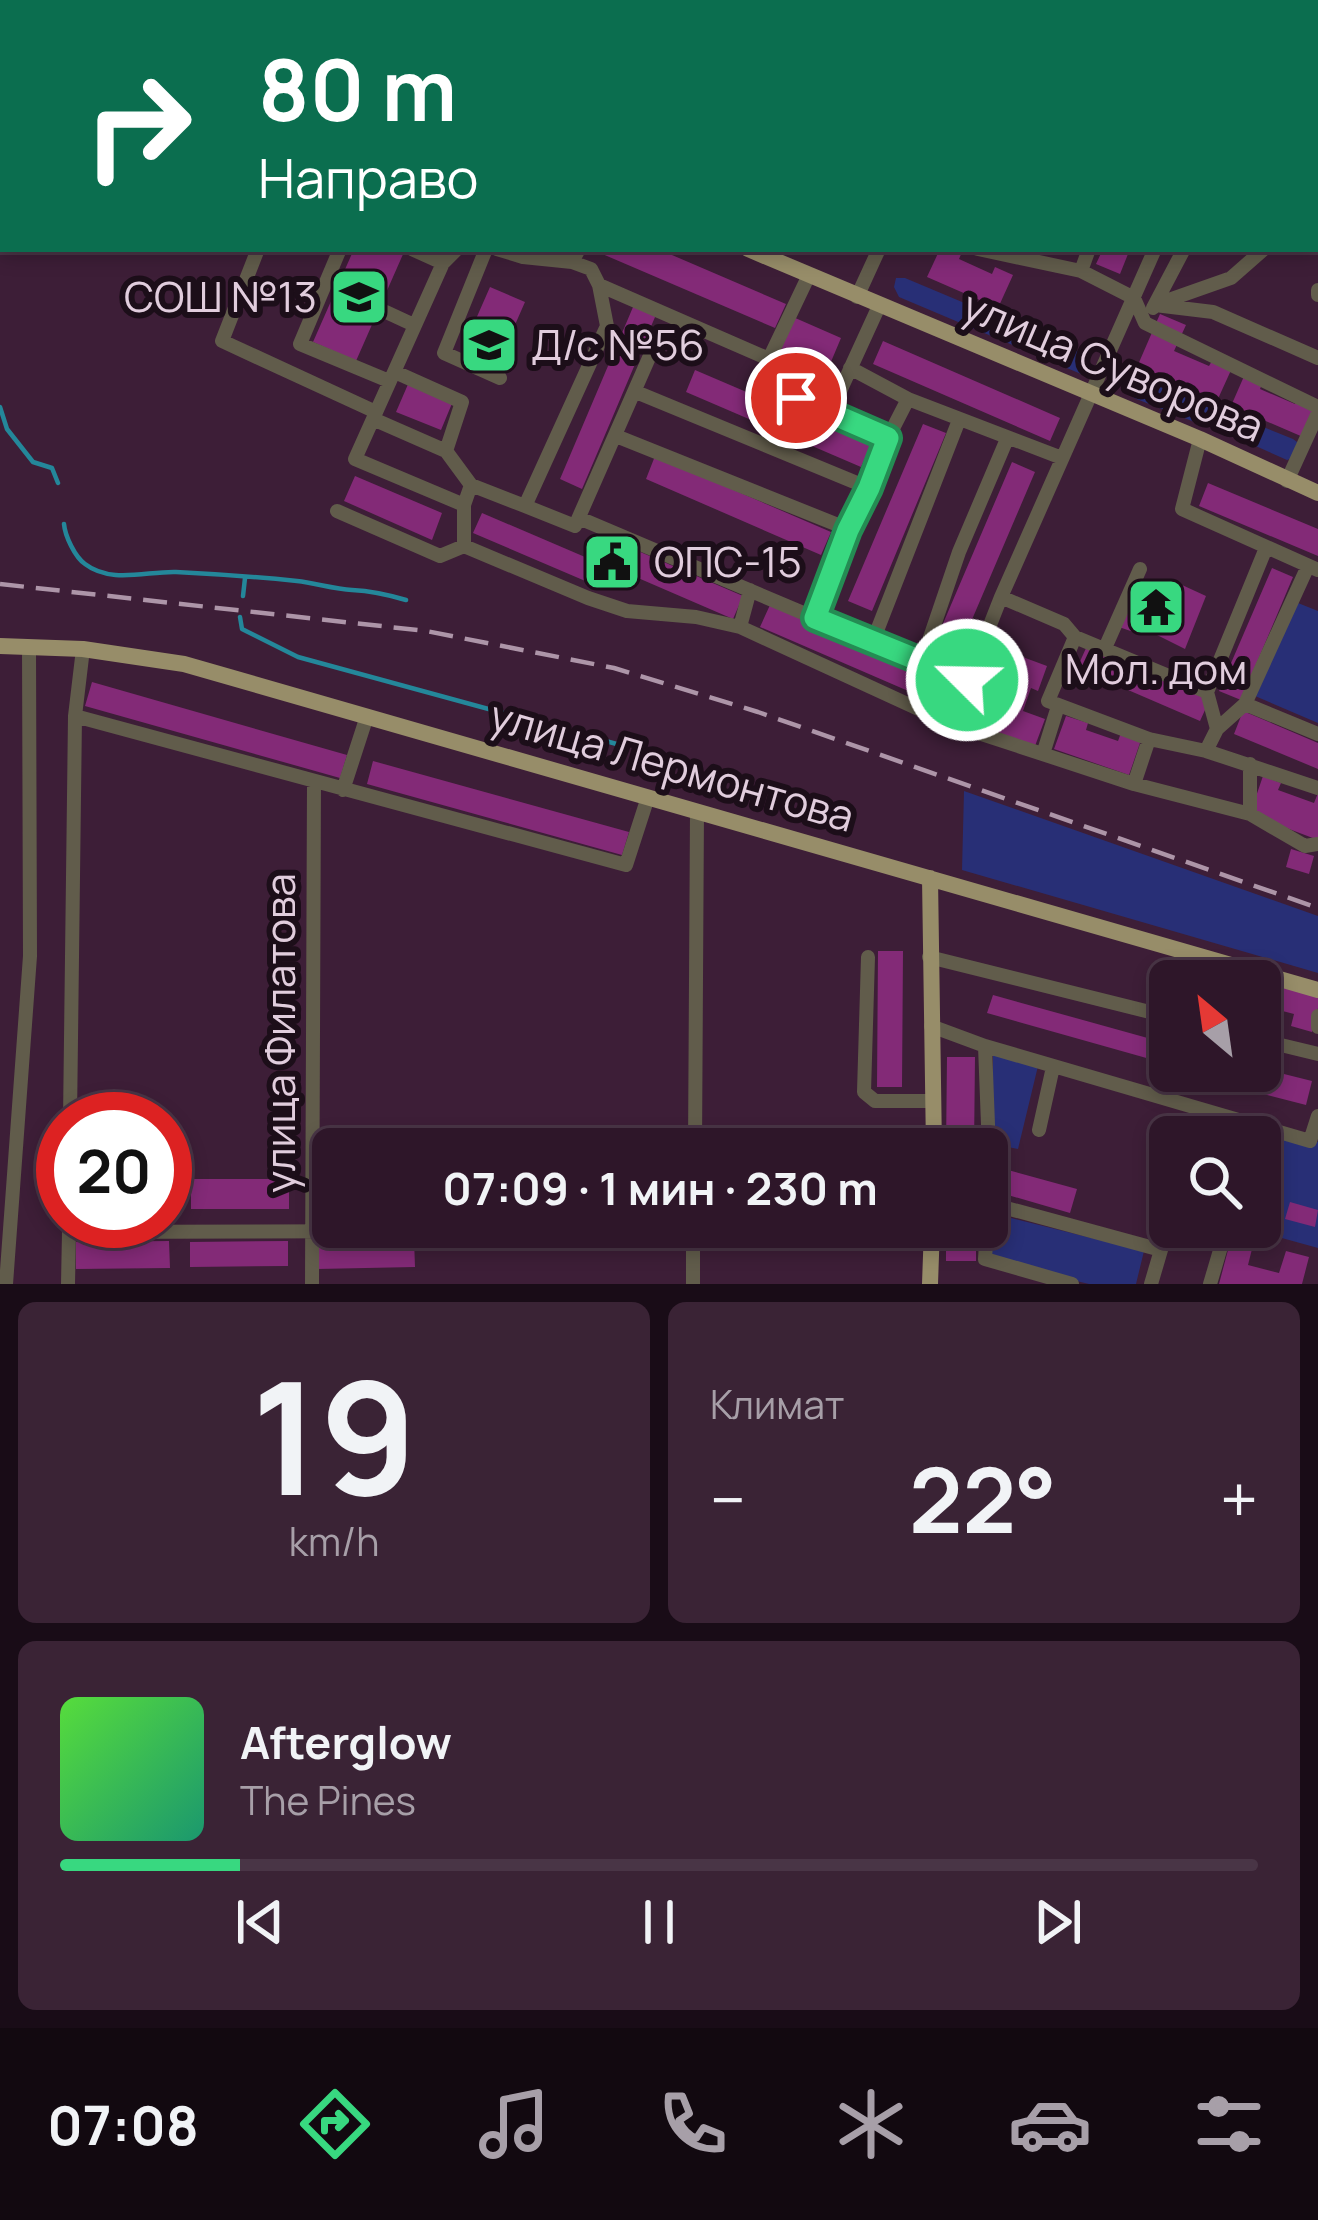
<!DOCTYPE html>
<html lang="ru">
<head>
<meta charset="utf-8">
<style>
	body { margin:0; font-family:Manrope,sans-serif; background:#3a2335; color:#f1f3f6; height:100vh; display:flex; flex-direction:column; font-size:45px; white-space:nowrap }
	* { box-sizing:border-box; margin:0 }
	p { font-size:39px; color:#a79fa8 }
	.icon { flex:none; width:66px; height:66px; fill:none; stroke:currentColor; stroke-width:2; stroke-linecap:round; stroke-linejoin:round }
	.map { position:relative; height:1284px; overflow:hidden }
	.details { display:flex; flex-direction:column; gap:18px; padding:18px; background:#190c17; flex:1 }
	.details>* { flex:none }
	.banner { position:absolute; left:0px; top:0px; width:1320px; height:252px; box-shadow:0 6px 18px #0003,0 0 0 3px #493546; background:#0b6e4f; color:#fff; overflow:hidden }
	.needle { width:78px; rotate:331deg }
	.buttons { position:absolute; left:1149px; top:960px; display:grid; gap:24px }
	.buttons a { display:grid; place-items:center; width:132px; height:132px; border-radius:18px; background:#2e1629; box-shadow:0 6px 18px #0003,0 0 0 3px #493546; font-size:60px }
	.speed { position:absolute; left:36px; top:1092px; display:flex; gap:24px; font-size:60px; font-weight:700; text-align:center }
	.speed>* { display:grid; place-content:center; width:156px; height:156px; border-radius:50%; background:#2e1629; box-shadow:0 6px 18px #0003,0 0 0 3px #493546; line-height:1 }
	.speed .limit { border:18px solid #d22; background:#fff; color:#111 }
	.pin { position:absolute; display:grid; place-items:center; width:102px; height:102px; color:#fff; margin:-51px; border:6px solid #fff; border-radius:50%; box-shadow:0 3px 12px #0007 }
	.me { position:absolute; width:132px; margin:-66px; rotate:293deg; stroke-linejoin:round; filter:drop-shadow(0 0 9px #0008) }
	.turn { display:flex; align-items:center; gap:42px; height:252px; padding:0 60px; font-size:54px }
	.turn .icon { width:156px; height:156px; stroke-width:2.5 }
	.turn b { display:block; font-size:84px; line-height:102px }
	.big { font-size:90px; font-weight:700; line-height:1.1 }
	.details .tile { flex:1; display:flex; flex-direction:column; justify-content:center; gap:18px; min-width:0; padding:0 42px; border-radius:18px; background:#3a2335 }
	.details .dial { align-items:center; gap:0 }
	.dial b { font-size:156px; line-height:1 }
	.song { display:flex; align-items:center; gap:36px }
	.cover { width:144px; height:144px; border-radius:18px; background:linear-gradient(135deg,hsl(110 70% 55%),hsl(160 70% 35%)) }
	.played { height:12px; border-radius:6px; background:linear-gradient(90deg,#38d880 15%,#493546 15%) }
	.keys { display:flex; justify-content:space-around; direction:ltr }
	.heat { display:flex; justify-content:space-between; align-items:center; font-size:66px; direction:ltr }
	.details .tiles { flex:1; display:grid; gap:18px; grid-template-columns:1fr 1fr }
	.tile:last-child { grid-column:span 2 }
	.trip { position:absolute; left:312px; top:1128px; width:696px; height:120px; border-radius:18px; background:#2e1629; box-shadow:0 6px 18px #0003,0 0 0 3px #493546; font-weight:700; line-height:120px; text-align:center }
	.menu { display:flex; height:192px; justify-content:space-around; align-items:center; background:#120910; color:#a79fa8 }
	.menu .icon { width:84px; height:84px }
	.menu .active { color:#38d880 }
	.menu b { font-size:54px; color:#f1f3f6 }
	.map>svg:first-child { display:block }
	.green { fill:#282f76 }
	.lines { fill:none; stroke-linecap:round; stroke-linejoin:round }
	.stream { stroke:#24879a; stroke-width:4.5 }
	.building { fill:#832a77 }
	.minor { stroke:#615c4b; stroke-width:14 }
	.major { stroke:#978d69; stroke-width:16 }
	.rail { stroke:#ad95a8; stroke-width:4.5; stroke-dasharray:24 12; stroke-linecap:butt }
	.route-casing { stroke:#248c53; stroke-width:30 }
	.route { stroke:#38d880; stroke-width:21 }
	.labels { text-anchor:middle; stroke-width:12; stroke-linejoin:round; paint-order:stroke }
	.poi-label { font-size:42px; fill:#e1cddd; stroke:#1c0e19; text-anchor:start }
	.street-label { font-size:42px; fill:#e1cddd; stroke:#1c0e19 }
</style>
</head>
<body>
<div class="map">
<svg width="1318" height="1284" viewBox="0 0 1318 1284">
	<rect width="100%" height="100%" fill="#3d1e37"/>
	<path class="green" d="M896,278H905L1083,353L1087,363L1081,374L899,297L894,287Z
		M1147,380L1214,408V420L1207,427L1134,398L1126,390L1127,384Z
		M1229,413L1293,439L1301,445L1296,457L1287,460L1224,432L1222,419Z
		M1293,601L1318,611V723L1255,696Z
		M964,791L1318,916V973L962,870Z
		M993,1054L1038,1066L1018,1149L993,1144Z
		M1194,1111L1318,1142V1248L1242,1227H1260V1137H1186Z
		M995,1214L1144,1251L1136,1284H1089L985,1259Z"/>
	<g class="lines">
		<path class="stream" d="M0,407L7,429L33,462L52,468L58,483
			M64,524C65,536 75,557 85,564C111,584 147,571 176,572C216,574 257,577 297,581C315,583 334,589 352,590C372,591 386,594 406,600
			M243,596L245,578
			M240,617L242,629L298,657L624,746"/>
	</g>
	<path class="building" d="M354,249H397L404,252L356,361L313,342Z
		M602,249H658L786,304L775,328L600,253Z
		M940,249H954L962,252L959,259L992,274L995,267L1013,275L998,308L927,277Z
		M1103,249H1130L1120,274L1096,264Z
		M490,287L525,302L496,368L461,353Z
		M636,300L658,310L582,489L560,479Z
		M1160,314L1186,325L1174,351L1209,366L1213,359L1232,368L1217,401L1137,367Z
		M793,317L841,338L825,376L776,355Z
		M883,341L1060,418L1050,441L873,364Z
		M695,370L871,445L861,467L686,392Z
		M1245,374L1263,382L1260,389L1295,404L1298,397L1316,405L1303,437L1231,406Z
		M409,382L453,401L441,430L396,412Z
		M923,424L946,433L872,611L848,601Z
		M655,456L831,532L821,555L646,479Z
		M1012,462L1035,472L959,650L936,640Z
		M355,476L442,513L432,540L344,501Z
		M1208,483L1318,529V556L1199,506Z
		M482,513L606,566L597,586L473,533Z
		M617,542L743,596L733,619L608,565Z
		M1272,568L1293,577L1241,700L1219,691Z
		M1169,579L1206,596L1185,649L1151,632L1142,635L1119,627L1126,608L1146,618L1153,614L1164,620L1177,600L1164,595Z
		M770,605L946,681L936,703L760,627Z
		M1087,646L1210,699L1200,721L1077,668Z
		M1015,654L1047,666L1038,691L1031,688L1023,711L1045,719L1035,746L988,729Z
		M92,682L347,755L340,778L85,706Z
		M1243,711L1318,743V769L1234,734Z
		M1066,716L1088,723L1086,730L1118,741L1121,733L1141,740L1129,775L1054,749Z
		M373,761L629,832L622,855L367,784Z
		M1263,776L1281,783L1278,790L1314,803L1318,793V840L1250,814Z
		M1291,849L1314,856L1309,874L1286,867Z
		M878,951H903L902,1087H877Z
		M1242,974L1318,994V1008L1312,1032L1291,1026L1294,1014L1260,1005V981H1240Z
		M993,995L1162,1042L1157,1061L987,1013Z
		M947,1057H975L974,1149H946Z
		M1260,1068L1312,1081L1306,1105L1181,1073L1260,1071Z
		M1008,1170L1077,1189L1070,1213L1001,1193Z
		M191,1179H289V1209H191Z
		M1290,1202L1318,1210L1315,1227L1285,1219Z
		M946,1227H976V1261H946Z
		M1232,1235L1254,1241L1248,1265L1279,1273L1286,1251L1309,1257L1302,1284H1219Z
		M414,1239L415,1267L317,1269V1241Z
		M169,1241L170,1268L76,1269V1242Z
		M288,1241V1266L190,1267V1242Z"/>
	<g class="lines">
		<path class="minor" d="M3,0L5,3
			M110,0L111,3
			M409,0L411,3
			M651,0L658,3
			M769,0L776,3
			M964,0L971,3
			M1299,0L1305,3
			M471,3L472,0
			M713,3L715,0
			M801,3L804,0
			M896,3L897,0
			M1190,3L1191,0
			M1258,3L1260,0
			M1317,9H1318
			M1317,134L1318,132
			M258,249L222,341L376,412
			M340,249L300,344L389,381
			M412,249L443,263
			M457,249L443,263L355,459L464,505
			M486,249L444,353L500,378
			M497,249L523,257L572,262
			M579,249L572,262L591,269L599,285L607,326L525,506L575,526L659,335
			M978,249L1081,271L1134,298L1145,323L1318,407
			M1081,271L1089,249
			M809,275L769,359L761,383L830,413
			M599,285L769,359
			M1318,290V295
			M857,297L879,249
			M1160,303L1231,278L1264,249
			M1155,305L1213,312L1318,358
			M1153,308L1184,249
			M386,312L414,325
			M850,368L908,399
			M395,372L462,402L446,451L471,485L464,505V546
			M636,392L869,488
			M373,419L446,451
			M616,436L848,529
			M888,438L908,399L1062,458
			M1200,439L1182,509L1318,570
			M1287,481L1318,413
			M471,485L525,506
			M337,511L440,556L464,546L588,598L627,611L696,617L740,627L951,724L1134,784L1250,814L1305,846L1318,844
			M579,518L815,618L848,529L869,488L888,438L830,413L879,306
			M1308,566L1245,704L1318,734
			M1001,597L1064,624L1075,637L1207,692L1266,548
			M815,618L967,680
			M740,627L750,590
			M1075,637L1048,701L1149,739L1206,751L1318,788
			M873,641L959,420
			M1105,648L1140,569
			M83,649L75,716L626,865L648,797
			M922,661L959,552L1007,439
			M951,724L1001,597L1155,249
			M1217,729L1245,704
			M1206,751L1217,729L1207,692
			M1043,754L1058,706
			M1134,784L1149,739
			M343,790L367,716
			M1250,814V764
			M868,957L864,1092L875,1101H933
			M929,957L1170,1017
			M1318,1016V1027
			M931,1026L985,1046
			M1260,1040L1318,1054
			M70,1119L75,716
			M1039,1130L1053,1067
			M695,1149L697,811
			M988,1203L990,1177L985,1046L1310,1141L1318,1116
			M987,1219L988,1203L1161,1250L1151,1284
			M987,1227L985,1259L1072,1284
			M6,1284L30,956L29,647
			M68,1284L69,1232L434,1231
			M312,1284L314,783
			M693,1284V1227
			M1210,1284L1226,1230"/>
		<path class="major" d="M223,0V3
			M355,0V3
			M143,3L149,0
			M0,79L3,77
			M748,249L1200,439L1318,493
			M0,646L83,649L184,664L1318,990
			M930,878L934,1149
			M930,1284L932,1227"/>
		<path class="rail" d="M0,584L426,631L614,668L758,712L1318,908"/>
	</g>
	<g class="lines">
		<g class="route-casing">
			<path id="route" d="M796,398L888,438L869,488L848,530L815,618L967,680"/>
		</g>
		<use href="#route" class="route"/>
	</g>
	<defs>
		<g id="school-square" transform="scale(3)"><rect x="-9" y="-9" width="18" height="18" rx="4" fill="#38d880" stroke="#1c0e19"/><path d="M0-5L7-2L0 1L-7-2ZM-4 1L0 2.5L4 1V4Q0 6-4 4Z" fill="#111"/></g>
		<g id="civic-square" transform="scale(3)"><rect x="-9" y="-9" width="18" height="18" rx="4" fill="#38d880" stroke="#1c0e19"/><path d="M-.6-6.5H3V-4.5H.6V-3L4-1V1h2V6H-6V1h2V-1L-.6-3ZM-1.2 2.5V6h2.4V2.5Z" fill="#111"/></g>
		<g id="temple-square" transform="scale(3)"><rect x="-9" y="-9" width="18" height="18" rx="4" fill="#38d880" stroke="#1c0e19"/><path d="M0-6L5-2H3V0L6.5 2.5H4V6H1.5V3h-3V6H-4V2.5H-6.5L-3 0V-2H-5Z" fill="#111"/></g>
	</defs>
	<g fill-rule="evenodd">
		<use href="#school-square" x="359" y="297"/>
		<use href="#school-square" x="489" y="345"/>
		<use href="#civic-square" x="612" y="562"/>
		<use href="#temple-square" x="1156" y="607"/>
	</g>
	<g class="labels">
		<g class="poi-label">
			<text x="317" y="312" text-anchor="end">СОШ №13</text>
			<text x="531" y="360">Д/с №56</text>
			<text x="654" y="577">ОПС-15</text>
			<text x="1156" y="684" text-anchor="middle">Мол. дом</text>
		</g>
		<g class="street-label">
			<text transform="translate(1113 366) rotate(23)" y="15">улица Суворова</text>
			<text transform="translate(672 766) rotate(16)" y="15">улица Лермонтова</text>
			<text transform="translate(280 1033) rotate(-90)" y="15">улица Филатова</text>
		</g>
	</g>
</svg>
<div class="buttons">
<a><svg class="needle" viewBox="-14 -14 28 28"><path d="M0-13l5 13h-10z" fill="#e53935"/><path d="M0 13l5-13h-10z" fill="#a79fa8"/></svg></a>
<a><svg class="icon" aria-label="search" viewBox="0 0 24 24"><circle cx="10" cy="10" r="6"/><path d="M15 15l6 6"/></svg></a>
</div>
<div class="speed"><div class="limit">20</div></div>
<div class="pin" style="left:796px;top:398px;background:#d93025"><svg class="icon" aria-label="arrive" viewBox="0 0 24 24"><path d="M6 21V4h12l-3 4 3 4H6"/></svg></div>
<svg class="me" style="left:967px;top:680px" viewBox="-20 -20 40 40"><circle r="17" fill="#38d880" stroke="#fff" stroke-width="3"/><path d="M0-11L8 9 0 5-8 9z" fill="#fff"/></svg>
<div class="trip">07:09 · 1 мин · 230 m</div>
<div class="banner">
<div class="turn"><svg class="icon" aria-label="right" viewBox="0 0 24 24"><path d="M7 20v-9h11M14 6l5 5-5 5"/></svg><div><b>80 m</b>Направо</div></div>
</div>
</div>
<section class="details">
<div class="tiles">
<div class="tile dial"><b>19</b><p>km/h</p></div>
<div class="tile"><p>Климат</p>
<div class="heat"><a>−</a><b class="big">22°</b><a>+</a></div>
</div>
<div class="tile">
<div class="song"><i class="cover"></i><div><b>Afterglow</b><p>The Pines</p></div></div>
<div class="played"></div>
<div class="keys"><svg class="icon" aria-label="previous" viewBox="0 0 24 24"><path d="M18 5L8 12l10 7zM5 5v14"/></svg><svg class="icon" aria-label="pause" viewBox="0 0 24 24"><path d="M8 5v14M16 5v14"/></svg><svg class="icon" aria-label="next" viewBox="0 0 24 24"><path d="M6 5l10 7-10 7zM19 5v14"/></svg></div>
</div>
</div>
</section>
<nav class="menu">
<b>07:08</b>
<svg class="icon active" aria-label="directions" viewBox="0 0 24 24"><path d="M12 3l9 9-9 9-9-9zM9 14v-3h6M13 9l2 2-2 2"/></svg>
<svg class="icon" aria-label="music" viewBox="0 0 24 24"><path d="M9 18V5l10-2v13"/><circle cx="6" cy="18" r="3"/><circle cx="16" cy="16" r="3"/></svg>
<svg class="icon" aria-label="phone" viewBox="0 0 24 24"><path d="M5 4h4l2 5-3 2q2 4 5 5l2-3 5 2v4C11 20 4 13 5 4z"/></svg>
<svg class="icon" aria-label="climate" viewBox="0 0 24 24"><path d="M12 3v18M4 7l16 10M4 17L20 7"/></svg>
<svg class="icon" aria-label="car" viewBox="0 0 24 24"><path d="M5 17H2v-5l4-1 3-4h7l3 4 3 1v5h-3M9 17h6M6 11h13"/><circle cx="7" cy="17" r="2"/><circle cx="17" cy="17" r="2"/></svg>
<svg class="icon" aria-label="filters" viewBox="0 0 24 24"><path d="M4 7h16M4 17h16"/><circle cx="9" cy="7" r="2"/><circle cx="15" cy="17" r="2"/></svg>
</nav>
</body>
</html>
